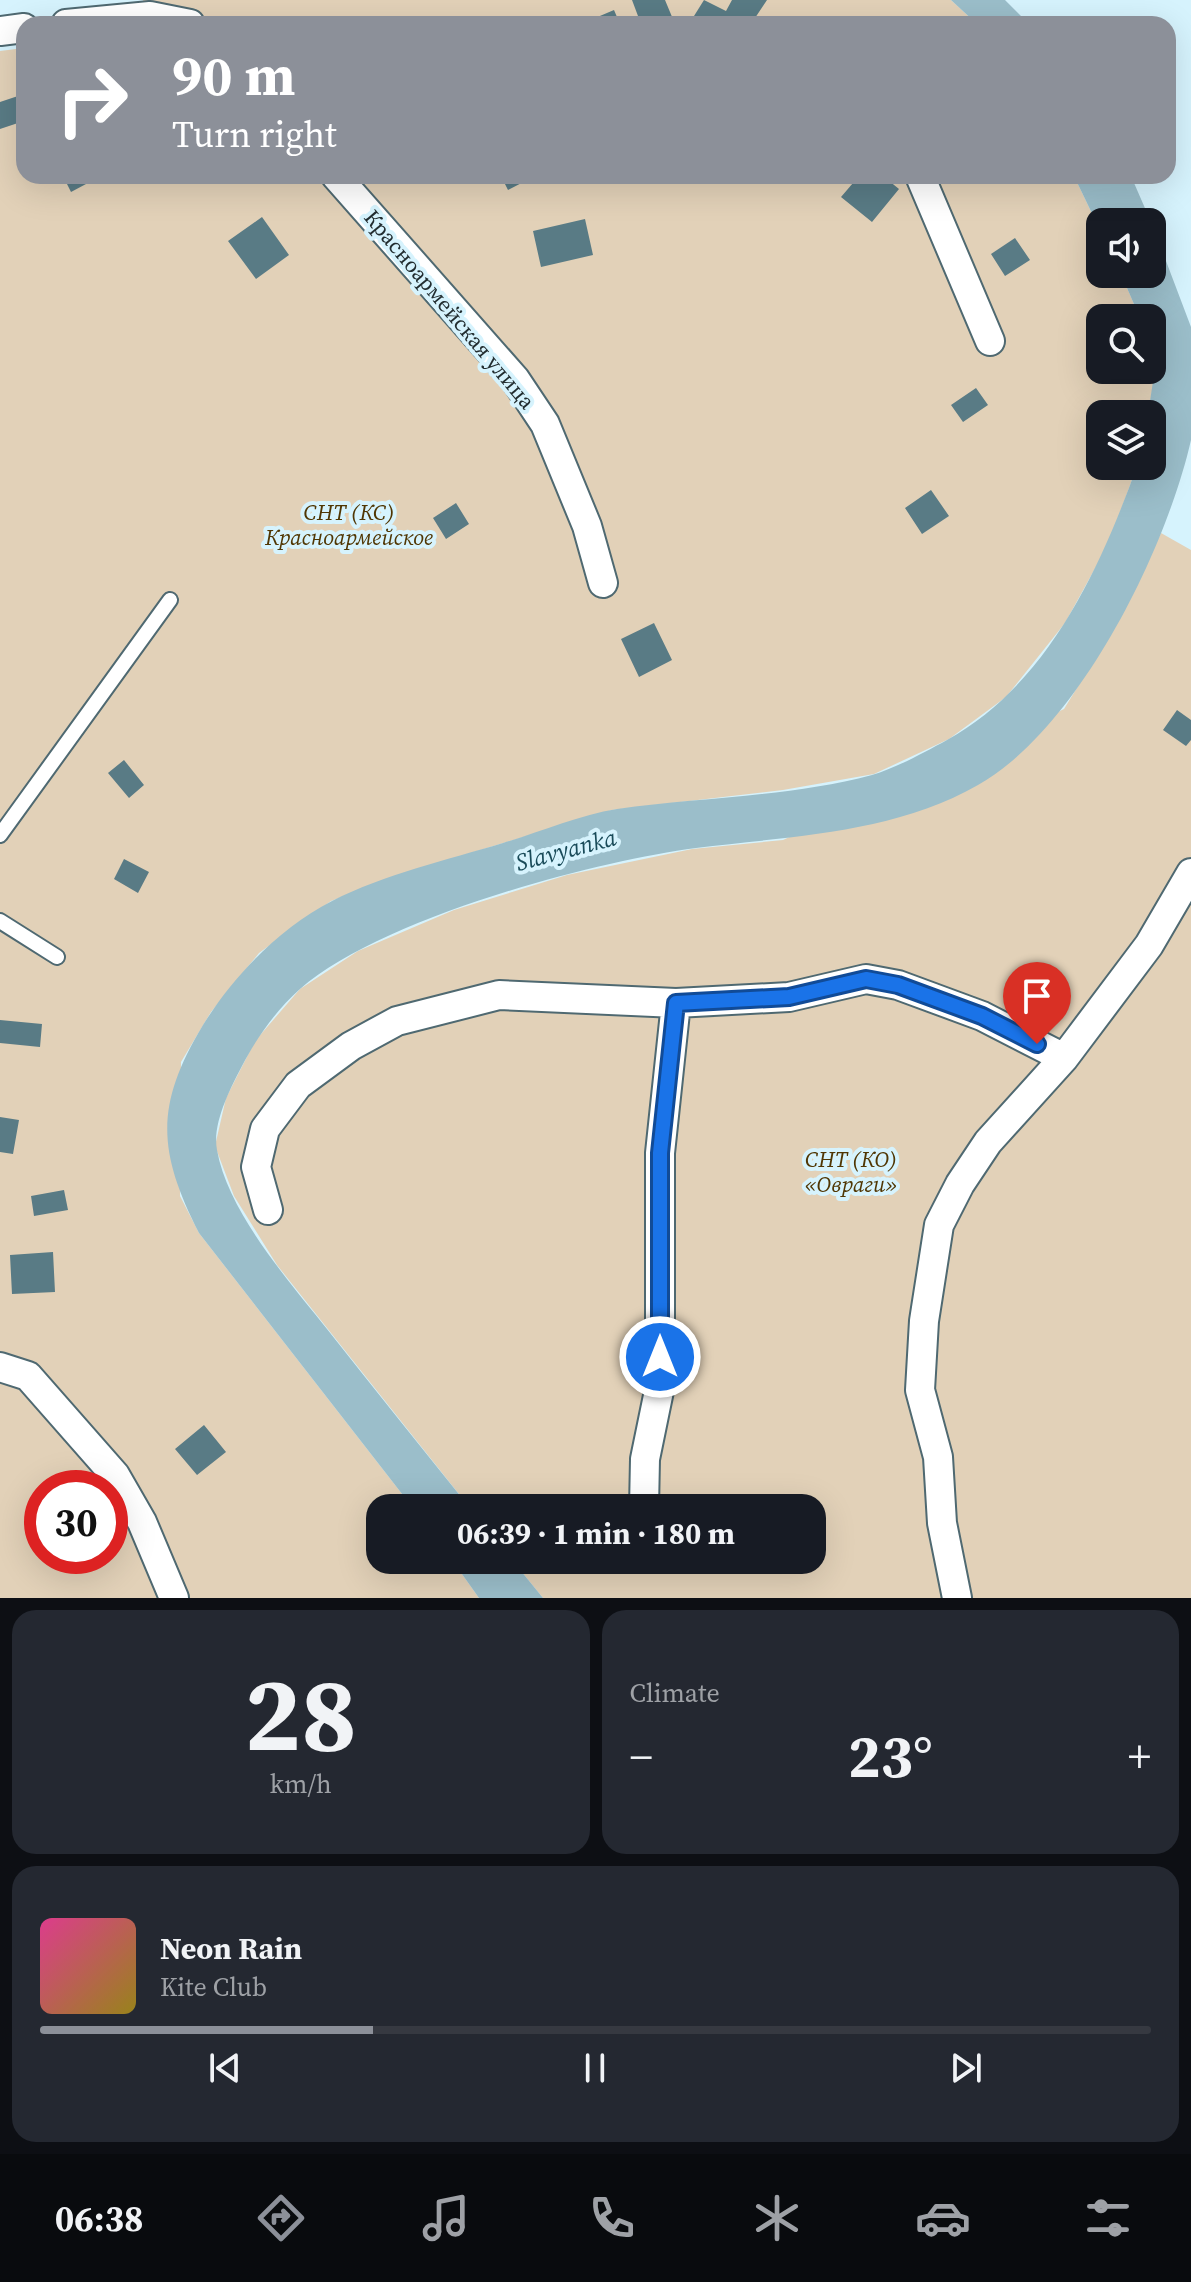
<!DOCTYPE html>
<html lang="en">
<head>
<meta charset="utf-8">
<style>
	body { margin:0; font-family:"Source Serif 4",serif; background:#242831; color:#f1f3f6; height:100vh; display:flex; flex-direction:column; font-size:30px; white-space:nowrap }
	* { box-sizing:border-box; margin:0 }
	p { font-size:26px; color:#9ea1a6 }
	.icon { flex:none; width:44px; height:44px; fill:none; stroke:currentColor; stroke-width:2; stroke-linecap:round; stroke-linejoin:round }
	.map { position:relative; height:1598px; overflow:hidden }
	.details { display:flex; flex-direction:column; gap:12px; padding:12px; background:#0d0f14; flex:1 }
	.details>* { flex:none }
	.guide { position:absolute; left:16px; top:16px; width:1160px; height:168px; border-radius:24px; box-shadow:0 8px 32px #0002; background:#8c9099; color:#fff; overflow:hidden }
	.buttons { position:absolute; left:1086px; top:208px; display:grid; gap:16px }
	.buttons a { display:grid; place-items:center; width:80px; height:80px; border-radius:16px; background:#171b24; box-shadow:0 8px 32px #0002; font-size:40px }
	.speed { position:absolute; left:24px; top:1470px; display:flex; gap:16px; font-size:40px; font-weight:700; text-align:center }
	.speed>* { display:grid; place-content:center; width:104px; height:104px; border-radius:50%; background:#171b24; box-shadow:0 8px 32px #0002; line-height:1 }
	.speed .limit { border:12px solid #d22; background:#fff; color:#111 }
	.pin { position:absolute; display:grid; place-items:center; width:68px; height:68px; color:#fff; margin:-82px -34px; border-radius:50% 50% 50% 0; rotate:-45deg; box-shadow:0 0 8px #0007 }
	.pin .icon { rotate:45deg }
	.me { position:absolute; width:88px; margin:-44px; rotate:0deg; stroke-linejoin:round; filter:drop-shadow(0 0 6px #0008) }
	.turn { display:flex; align-items:center; gap:28px; height:168px; padding:0 24px; font-size:36px }
	.turn .icon { width:104px; height:104px; stroke-width:2.5 }
	.turn b { display:block; font-size:56px; line-height:68px }
	.big { font-size:60px; font-weight:700; line-height:1.1 }
	.details .tile { flex:1; display:flex; flex-direction:column; justify-content:center; gap:12px; min-width:0; padding:0 28px; border-radius:24px; background:#242831 }
	.details .dial { align-items:center; gap:0 }
	.dial b { font-size:104px; line-height:1 }
	.song { display:flex; align-items:center; gap:24px }
	.cover { width:96px; height:96px; border-radius:12px; background:linear-gradient(135deg,hsl(330 70% 55%),hsl(50 70% 35%)) }
	.played { height:8px; border-radius:4px; background:linear-gradient(90deg,#8c9099 30%,#363941 30%) }
	.keys { display:flex; justify-content:space-around; direction:ltr }
	.heat { display:flex; justify-content:space-between; align-items:center; font-size:44px; direction:ltr }
	.details .tiles { flex:1; display:grid; gap:12px; grid-template-columns:1fr 1fr }
	.tile:last-child { grid-column:span 2 }
	.trip { position:absolute; left:366px; top:1494px; width:460px; height:80px; border-radius:24px; background:#171b24; box-shadow:0 8px 32px #0002; font-weight:700; line-height:80px; text-align:center }
	.tabs { display:flex; height:128px; justify-content:space-around; align-items:center; background:#090b0e; color:#9ea1a6 }
	.tabs .icon { width:56px; height:56px }
	.tabs .on { color:#8c9099 }
	.tabs b { font-size:36px; color:#f1f3f6 }
	.map>svg:first-child { display:block }
	.green { fill:#e2d1b8; fill-rule:evenodd }
	.water { fill:#9bbeca }
	.building { fill:#597b85 }
	.lines { fill:none; stroke-linecap:round; stroke-linejoin:round }
	.lane-casing { stroke:#4f6971; stroke-width:18 }
	.street-casing { stroke:#4f6971; stroke-width:32 }
	.lane { stroke:#fff; stroke-width:14 }
	.street { stroke:#fff; stroke-width:28 }
	.route-casing { stroke:#114b97; stroke-width:20 }
	.route { stroke:#1a73e8; stroke-width:14 }
	.labels { text-anchor:middle; stroke-width:8; stroke-linejoin:round; paint-order:stroke }
	.street-label { font-size:22px; fill:#222d30; stroke:#d6f3fd }
	.park-label { font-size:22px; font-style:italic; fill:#503603; stroke:#d6f3fd }
	.water-label { font-size:24px; font-style:italic; fill:#194b59; stroke:#d6f3fd }
</style>
</head>
<body>
<div class="map">
<svg width="1191" height="1598" viewBox="0 0 1191 1598">
	<rect width="100%" height="100%" fill="#d6f3fd"/>
	<path class="green" d="M143,0H951L977,24H146Z
		M24,48V176H1074L1100,230V274H1121L1140,318H1100V370H1152V365L1155,375L1148,414H1100V466H1137L1109,543L1065,623L1006,697L949,739L874,774L783,790L612,810L405,873L331,901L259,953L211,1012L181,1062L180,1196L199,1233L413,1508H380V1560H452L479,1598H0V51ZM42,1488H110V1556H42Z
		M1161,533L1191,550V1598H543L512,1560H812V1508H470L277,1265L234,1196L215,1146L226,1098L255,1041L300,989L358,951L454,910L567,875L692,849L783,840L1064,709L1115,626Z"/>
	<path class="water" d="M951,0H1005L1029,24H977Z
		M1074,176H1131L1151,222H1100V230Z
		M1152,224L1191,327V440C1166,550 1079,728 978,785C892,834 790,836 696,848C590,862 380,919 300,989C276,1010 256,1039 242,1066C230,1089 212,1124 217,1150C228,1212 288,1280 327,1329C374,1389 422,1448 470,1508H413L199,1233C157,1150 155,1105 203,1025C234,975 280,928 332,901C385,874 447,860 503,843C540,832 579,815 617,809C701,797 789,797 872,775C896,768 925,752 947,740C1048,684 1100,569 1137,466H1152V414H1148L1154,375L1152,318H1140L1121,274H1152Z
		M452,1560H512L543,1598H479Z"/>
	<path class="building" d="M632,0H665L675,24H641Z
		M704,0L726,11L732,0H767L751,24H689Z
		M614,10L620,24H581Z
		M24,94V121L0,129V102Z
		M63,176H101L71,192Z
		M501,176H535L508,190Z
		M632,176H662L663,183L632,184Z
		M859,176H883L899,189L872,222L841,197Z
		M262,217L289,255L256,279L228,241Z
		M585,219L593,255L541,267L533,231Z
		M1015,238L1030,260L1005,276L991,254Z
		M976,388L988,405L963,422L951,405Z
		M931,490L949,516L922,534L905,508Z
		M456,503L469,524L446,539L433,518Z
		M654,623L672,660L639,677L621,639Z
		M1177,710L1191,720V740L1186,746L1163,730Z
		M124,760L144,785L129,798L108,773Z
		M124,859L149,872L138,893L114,879Z
		M0,1020L42,1024L40,1047L0,1043Z
		M0,1117L19,1120L13,1154L0,1152Z
		M64,1190L68,1210L34,1216L31,1196Z
		M53,1252L55,1292L12,1294L10,1255Z
		M204,1425L226,1452L197,1475L175,1449Z"/>
	<g class="lines">
		<g class="lane-casing">
			<path id="lane" d="M0,835L170,600
				M0,921L57,957"/>
		</g>
		<g class="street-casing">
			<path id="street" d="M66,24L150,16L190,24
				M0,31L24,28
				M336,176L515,379L545,424L587,526L603,583
				M920,176L990,341
				M268,1210L256,1167L265,1129L298,1085L351,1046L397,1021L499,995L676,1003L789,997L866,979L898,985L982,1016L1064,1058
				M0,1367L28,1376L115,1475L142,1522L174,1598
				M644,1508L645,1459L660,1386V1153L676,1003
				M957,1598L942,1523L938,1457L920,1390L924,1321L939,1225L960,1184L988,1142L1064,1058L1149,945L1191,873"/>
		</g>
		<use href="#lane" class="lane"/>
		<use href="#street" class="street"/>
	</g>
	<g class="lines">
		<g class="route-casing">
			<path id="route" d="M660,1357V1153L676,1003L789,997L866,979L898,985L982,1016L1037,1044"/>
		</g>
		<use href="#route" class="route"/>
	</g>
	<g class="labels">
		<g class="street-label">
			<text transform="translate(450 309) rotate(50)" y="8">Красноармейская улица</text>
		</g>
		<g class="park-label">
			<text x="349" y="520">СНТ (КС)<tspan x="349" dy="25">Красноармейское</tspan></text>
			<text x="851" y="1167">СНТ (КО)<tspan x="851" dy="25">«Овраги»</tspan></text>
		</g>
		<g class="water-label">
			<text transform="translate(566 850) rotate(-15)" y="8">Slavyanka</text>
		</g>
	</g>
</svg>
<div class="buttons">
<a><svg class="icon" aria-label="sound" viewBox="0 0 24 24"><path d="M4 9h4l5-4v14l-5-4H4zM17 9q2 3 0 6"/></svg></a>
<a><svg class="icon" aria-label="search" viewBox="0 0 24 24"><circle cx="10" cy="10" r="6"/><path d="M15 15l6 6"/></svg></a>
<a><svg class="icon" aria-label="layers" viewBox="0 0 24 24"><path d="M12 4l9 5-9 5-9-5zM3 14l9 5 9-5"/></svg></a>
</div>
<div class="speed"><div class="limit">30</div></div>
<div class="pin" style="left:1037px;top:1044px;background:#d93025"><svg class="icon" aria-label="arrive" viewBox="0 0 24 24"><path d="M6 21V4h12l-3 4 3 4H6"/></svg></div>
<svg class="me" style="left:660px;top:1357px" viewBox="-20 -20 40 40"><circle r="17" fill="#1a73e8" stroke="#fff" stroke-width="3"/><path d="M0-11L8 9 0 5-8 9z" fill="#fff"/></svg>
<div class="trip">06:39 · 1 min · 180 m</div>
<div class="guide">
<div class="turn"><svg class="icon" aria-label="right" viewBox="0 0 24 24"><path d="M7 20v-9h11M14 6l5 5-5 5"/></svg><div><b>90 m</b>Turn right</div></div>
</div>
</div>
<section class="details">
<div class="tiles">
<div class="tile dial"><b>28</b><p>km/h</p></div>
<div class="tile"><p>Climate</p>
<div class="heat"><a>−</a><b class="big">23°</b><a>+</a></div>
</div>
<div class="tile">
<div class="song"><i class="cover"></i><div><b>Neon Rain</b><p>Kite Club</p></div></div>
<div class="played"></div>
<div class="keys"><svg class="icon" aria-label="previous" viewBox="0 0 24 24"><path d="M18 5L8 12l10 7zM5 5v14"/></svg><svg class="icon" aria-label="pause" viewBox="0 0 24 24"><path d="M8 5v14M16 5v14"/></svg><svg class="icon" aria-label="next" viewBox="0 0 24 24"><path d="M6 5l10 7-10 7zM19 5v14"/></svg></div>
</div>
</div>
</section>
<nav class="tabs">
<b>06:38</b>
<svg class="icon on" aria-label="directions" viewBox="0 0 24 24"><path d="M12 3l9 9-9 9-9-9zM9 14v-3h6M13 9l2 2-2 2"/></svg>
<svg class="icon" aria-label="music" viewBox="0 0 24 24"><path d="M9 18V5l10-2v13"/><circle cx="6" cy="18" r="3"/><circle cx="16" cy="16" r="3"/></svg>
<svg class="icon" aria-label="phone" viewBox="0 0 24 24"><path d="M5 4h4l2 5-3 2q2 4 5 5l2-3 5 2v4C11 20 4 13 5 4z"/></svg>
<svg class="icon" aria-label="climate" viewBox="0 0 24 24"><path d="M12 3v18M4 7l16 10M4 17L20 7"/></svg>
<svg class="icon" aria-label="car" viewBox="0 0 24 24"><path d="M5 17H2v-5l4-1 3-4h7l3 4 3 1v5h-3M9 17h6M6 11h13"/><circle cx="7" cy="17" r="2"/><circle cx="17" cy="17" r="2"/></svg>
<svg class="icon" aria-label="filters" viewBox="0 0 24 24"><path d="M4 7h16M4 17h16"/><circle cx="9" cy="7" r="2"/><circle cx="15" cy="17" r="2"/></svg>
</nav>
</body>
</html>
